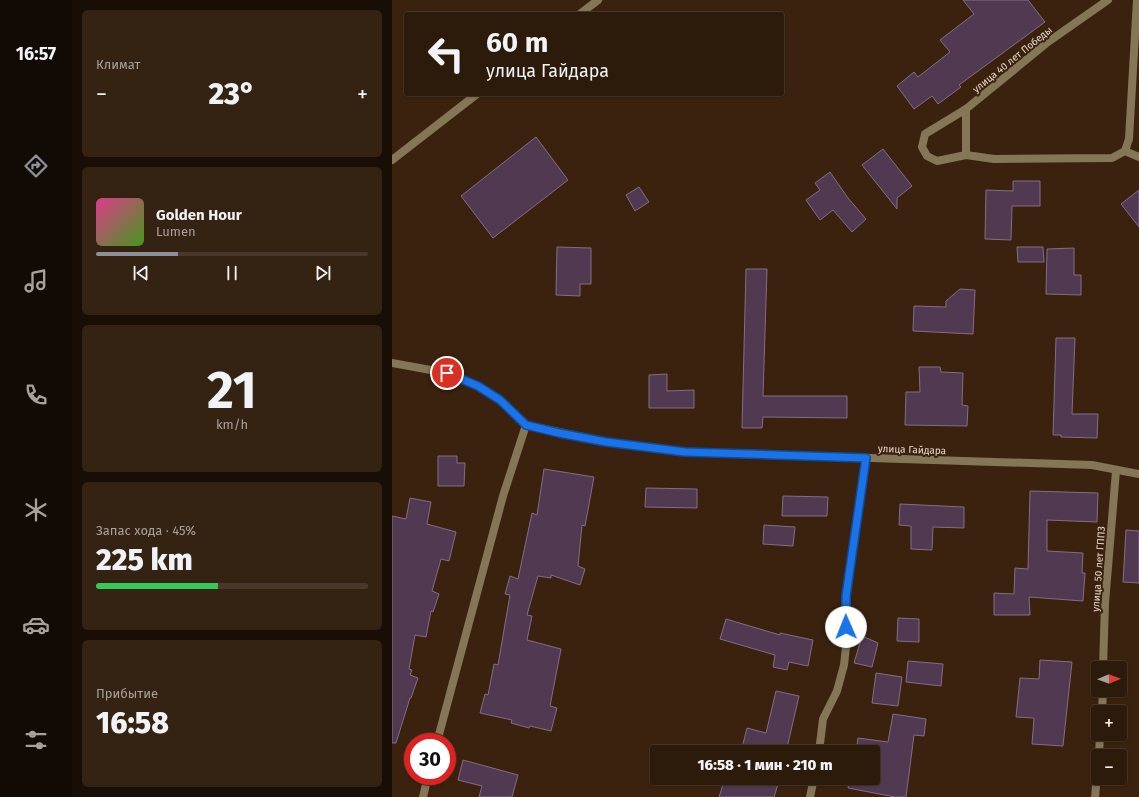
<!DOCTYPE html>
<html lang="ru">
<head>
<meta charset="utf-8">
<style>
	body { margin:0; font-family:"Fira Sans",sans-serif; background:#342313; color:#f1f3f6; height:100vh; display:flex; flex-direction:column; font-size:15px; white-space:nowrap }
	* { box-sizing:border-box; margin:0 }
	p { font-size:13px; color:#a6a19c }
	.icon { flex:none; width:22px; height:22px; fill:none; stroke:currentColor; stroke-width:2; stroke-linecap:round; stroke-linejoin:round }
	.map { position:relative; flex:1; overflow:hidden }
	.drawer { display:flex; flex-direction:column; gap:10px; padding:10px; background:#180e06; width:320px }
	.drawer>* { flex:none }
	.guide { position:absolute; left:12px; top:12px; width:380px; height:84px; border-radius:4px; box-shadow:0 1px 3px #0004,0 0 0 1px #48382b; background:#2c1a0a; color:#f1f3f6; overflow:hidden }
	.needle { width:26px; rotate:89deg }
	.fabs { position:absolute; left:699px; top:661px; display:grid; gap:8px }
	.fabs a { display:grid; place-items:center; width:36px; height:36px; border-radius:4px; background:#2c1a0a; box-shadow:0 1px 3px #0004,0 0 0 1px #48382b; font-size:20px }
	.speed { position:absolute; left:12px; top:733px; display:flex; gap:8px; font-size:20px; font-weight:700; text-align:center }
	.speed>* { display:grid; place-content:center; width:52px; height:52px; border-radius:50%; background:#2c1a0a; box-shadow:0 1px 3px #0004,0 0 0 1px #48382b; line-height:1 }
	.speed .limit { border:6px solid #d22; background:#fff; color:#111 }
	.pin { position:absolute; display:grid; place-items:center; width:34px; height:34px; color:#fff; margin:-17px; border:2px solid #fff; border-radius:50%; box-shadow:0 1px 4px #0007 }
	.me { position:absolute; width:44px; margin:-22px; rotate:359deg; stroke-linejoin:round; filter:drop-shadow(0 0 3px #0008) }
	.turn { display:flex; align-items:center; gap:14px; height:84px; padding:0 16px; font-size:18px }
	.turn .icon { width:52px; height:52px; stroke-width:2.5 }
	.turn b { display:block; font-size:28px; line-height:34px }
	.big { font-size:30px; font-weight:800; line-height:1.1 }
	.drawer .widget { flex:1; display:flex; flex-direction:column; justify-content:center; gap:6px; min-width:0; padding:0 14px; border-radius:6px; background:#342313 }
	.drawer .dial { align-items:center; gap:0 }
	.dial b { font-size:52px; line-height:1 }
	.song { display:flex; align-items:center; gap:12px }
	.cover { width:48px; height:48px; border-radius:6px; background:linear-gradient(135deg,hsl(330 70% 55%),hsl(100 70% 35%)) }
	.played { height:4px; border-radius:2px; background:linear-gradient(90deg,#8c9099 30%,#48382b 30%) }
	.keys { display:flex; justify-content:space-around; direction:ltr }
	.heat { display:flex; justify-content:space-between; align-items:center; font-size:22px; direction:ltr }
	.charge { height:6px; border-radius:3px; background:linear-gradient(90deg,#34c759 45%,#48382b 0) }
	.trip { position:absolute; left:258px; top:745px; width:230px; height:40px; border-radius:4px; background:#2c1a0a; box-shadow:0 1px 3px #0004,0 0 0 1px #48382b; font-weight:800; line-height:40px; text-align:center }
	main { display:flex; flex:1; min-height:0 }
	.menu { display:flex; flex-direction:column; width:72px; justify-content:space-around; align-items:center; background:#120a04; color:#a6a19c }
	.menu .icon { width:28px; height:28px }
	.menu .selected { color:#8c9099 }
	.menu b { font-size:18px; color:#f1f3f6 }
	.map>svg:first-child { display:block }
	.building { fill:#513a51; stroke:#856c86 }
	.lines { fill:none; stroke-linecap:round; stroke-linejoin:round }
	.lane { stroke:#847657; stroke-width:8 }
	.street { stroke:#847657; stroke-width:8 }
	.route-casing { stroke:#114b97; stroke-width:10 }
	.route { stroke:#1a73e8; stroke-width:7 }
	.labels { text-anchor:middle; stroke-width:4; stroke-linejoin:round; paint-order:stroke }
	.street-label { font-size:10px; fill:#ead9cd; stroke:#3b220e }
</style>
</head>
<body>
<main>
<nav class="menu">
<b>16:57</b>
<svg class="icon selected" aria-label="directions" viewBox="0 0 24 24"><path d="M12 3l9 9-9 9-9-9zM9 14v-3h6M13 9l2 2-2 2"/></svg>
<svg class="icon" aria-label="music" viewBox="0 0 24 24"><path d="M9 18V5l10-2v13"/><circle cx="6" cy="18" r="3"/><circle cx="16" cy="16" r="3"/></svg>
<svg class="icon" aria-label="phone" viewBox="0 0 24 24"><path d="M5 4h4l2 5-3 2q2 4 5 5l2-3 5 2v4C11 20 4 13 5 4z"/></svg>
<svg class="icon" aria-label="climate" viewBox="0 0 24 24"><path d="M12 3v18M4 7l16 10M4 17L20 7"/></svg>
<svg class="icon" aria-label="car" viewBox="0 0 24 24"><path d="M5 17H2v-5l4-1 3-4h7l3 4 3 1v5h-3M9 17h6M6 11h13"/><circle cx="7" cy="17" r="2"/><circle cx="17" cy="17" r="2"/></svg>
<svg class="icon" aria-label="filters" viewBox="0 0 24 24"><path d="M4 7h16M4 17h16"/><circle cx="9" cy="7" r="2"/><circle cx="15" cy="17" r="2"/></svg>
</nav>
<section class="drawer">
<div class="widget"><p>Климат</p>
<div class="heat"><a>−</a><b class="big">23°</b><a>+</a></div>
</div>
<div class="widget">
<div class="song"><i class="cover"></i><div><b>Golden Hour</b><p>Lumen</p></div></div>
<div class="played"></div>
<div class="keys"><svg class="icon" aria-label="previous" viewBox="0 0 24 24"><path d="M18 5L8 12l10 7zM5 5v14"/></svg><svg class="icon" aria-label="pause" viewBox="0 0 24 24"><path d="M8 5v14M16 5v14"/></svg><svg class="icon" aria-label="next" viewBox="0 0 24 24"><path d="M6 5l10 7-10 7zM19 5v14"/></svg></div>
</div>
<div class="widget dial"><b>21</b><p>km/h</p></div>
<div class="widget"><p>Запас хода · 45%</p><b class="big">225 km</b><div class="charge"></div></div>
<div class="widget"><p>Прибытие</p><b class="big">16:58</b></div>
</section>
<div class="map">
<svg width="747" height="797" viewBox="0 0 747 797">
	<rect width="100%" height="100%" fill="#3b220e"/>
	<path class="building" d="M571,0H636L653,22L567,85L569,87L546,104L540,96L522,109L505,86L522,72L526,77L558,52L548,40L582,14Z
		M144,137L176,180L101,238L69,196Z
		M491,149L520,186L505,198V209L470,165Z
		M438,172L456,198L474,219L460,232L441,210L428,220L414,200L428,190L423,183Z
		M621,181H648V206H620L619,240L593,239L594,190L621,191Z
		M247,187L257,202L243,211L234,195Z
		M747,190V227L729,204Z
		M165,247L199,248V284H188V296L164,295Z
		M625,247H651L652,262H626Z
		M682,248V275H689V295L654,294L655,249Z
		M354,269H375L371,396H455V418L371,417L370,428H350Z
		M568,289L583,290L581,334L521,331L522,306L554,307V301Z
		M664,338H683L680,414H706L705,438L669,437V435H661Z
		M527,367H548L549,372L571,373L570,405L576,406L575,426L513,425L514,392H528Z
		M275,374V391L302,390V408H257V375Z
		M46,456H65V463H73L72,486H46Z
		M152,469L202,477L193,526L190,525L186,566L193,569L188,585L159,575V578L146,576L135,615L140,616L135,640L169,649L158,706L165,708L159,731L138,726L137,728L119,723L120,720L88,713L93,694L96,695L102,664L106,665L118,595L113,594L118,576L126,579L140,513L145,515Z
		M254,488L305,489V508L253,507Z
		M638,491L706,493L705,522L655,520V551L691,553L690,573H693L691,601L637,597L638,615H602V593L622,594L623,568L636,569Z
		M391,496L436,497L435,516H390Z
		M18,498L39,502L35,524L64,532L57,561L49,559L40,591L47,594L41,612L39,611L34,637L23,635L17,669L20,670L18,675L26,678L19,698H18L4,743H0V516L14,519Z
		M508,504L572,507V528L541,527L540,550L519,549V526L507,525Z
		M372,525L403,527L401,546L371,544Z
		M734,530L747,531V583L731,582Z
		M506,618L527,619V642L505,641Z
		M334,619L388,635V633L421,640L416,666L397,662L395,670L381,667L383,655L328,639Z
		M470,636L486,643L480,667L462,663Z
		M648,660L680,662L671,746L640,744L642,718L624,717L628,678L647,679Z
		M516,661L551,664L549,686L514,682Z
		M484,673L510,677L506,706L480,703Z
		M384,691L407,696L394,752H340L342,746L350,748L355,728L374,733Z
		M501,714L534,719L532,736L522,735L514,797H503L456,788L458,778H481V752H464L466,738L496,742Z
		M71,760L126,775L120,797H87L90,786L66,780Z
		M333,778H388L382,797H327Z"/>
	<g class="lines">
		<path class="lane" d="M574,109L533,134L530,147L535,156L545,161L574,155L602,159L720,158L733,151L737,139L745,0
			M733,151L747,157
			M45,742L111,496L134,425
			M31,797L36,776"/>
		<path class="street" d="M188,14L206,0
			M574,155V109L656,42L716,0
			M0,160L85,94
			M0,363L55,373L86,386L108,400L134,425L214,442L293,452L700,465L747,474
			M711,668L713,603L724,471
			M710,712L711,690
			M427,752L431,719L445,691L452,665L455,638L454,596L474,458
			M707,756L708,734
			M418,797L422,778
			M703,797L706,765"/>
	</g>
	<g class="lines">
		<g class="route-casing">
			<path id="route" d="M55,373L86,386L108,400L134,425L167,433L214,442L293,452L474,458L454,596V627"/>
		</g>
		<use href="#route" class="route"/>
	</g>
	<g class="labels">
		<g class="street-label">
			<text transform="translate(620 59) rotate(-39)" y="4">улица 40 лет Победы</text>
			<text transform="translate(520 449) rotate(2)" y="4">улица Гайдара</text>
			<text transform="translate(706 569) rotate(-86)" y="4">улица 50 лет ГППЗ</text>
		</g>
	</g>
</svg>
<div class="fabs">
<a><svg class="needle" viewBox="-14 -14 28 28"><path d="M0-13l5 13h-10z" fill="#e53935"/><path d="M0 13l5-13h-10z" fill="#a6a19c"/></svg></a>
<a>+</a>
<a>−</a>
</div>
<div class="speed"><div class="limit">30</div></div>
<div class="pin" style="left:55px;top:373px;background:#d93025"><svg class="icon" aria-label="arrive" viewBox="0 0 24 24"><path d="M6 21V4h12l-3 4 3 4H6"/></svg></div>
<svg class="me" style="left:454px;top:627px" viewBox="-20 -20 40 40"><circle r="19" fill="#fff"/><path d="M0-13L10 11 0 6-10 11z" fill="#1a73e8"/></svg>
<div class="trip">16:58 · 1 мин · 210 m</div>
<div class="guide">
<div class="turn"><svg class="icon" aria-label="left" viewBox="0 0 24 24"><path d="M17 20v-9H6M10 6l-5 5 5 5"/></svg><div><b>60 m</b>улица Гайдара</div></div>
</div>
</div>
</main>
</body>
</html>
